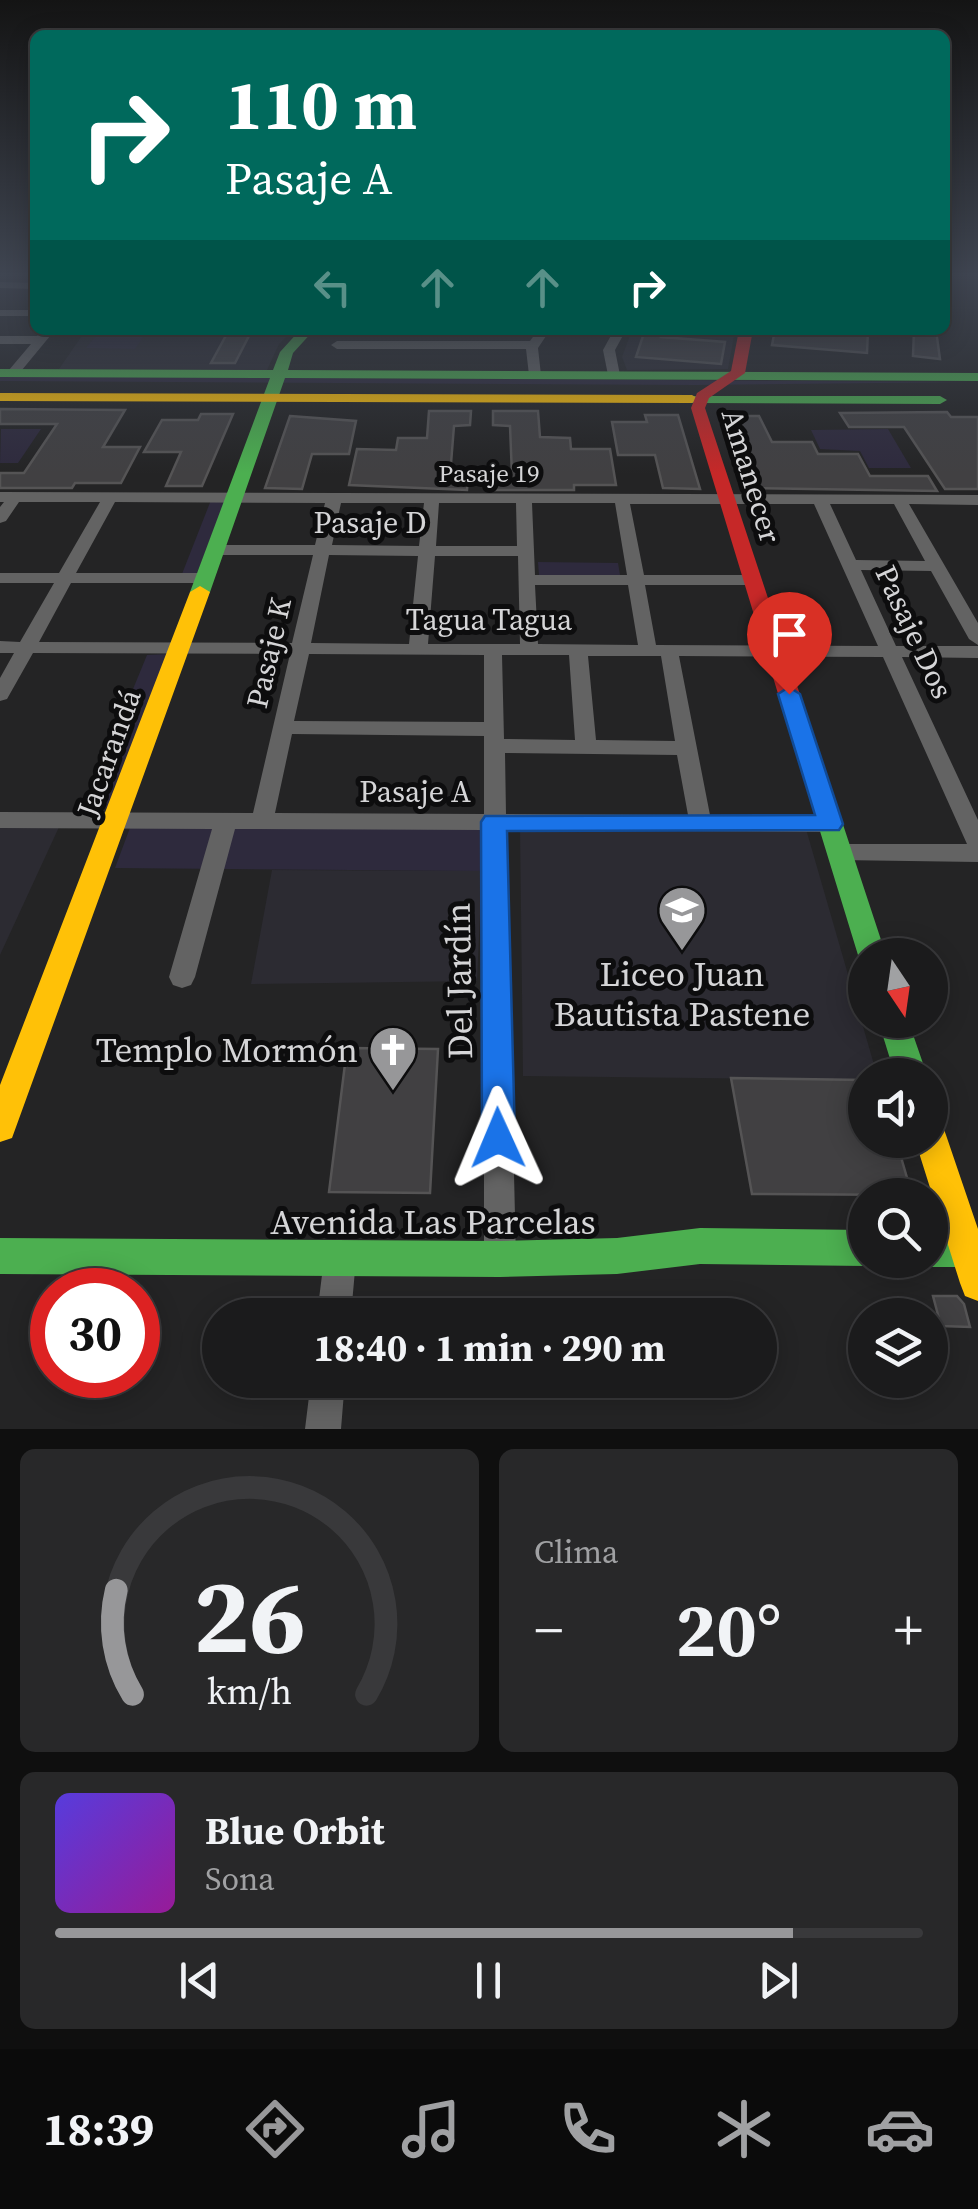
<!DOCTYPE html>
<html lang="es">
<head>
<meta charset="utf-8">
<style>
	body { margin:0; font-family:"Source Serif 4",serif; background:#282829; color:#f1f3f6; height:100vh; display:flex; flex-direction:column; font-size:38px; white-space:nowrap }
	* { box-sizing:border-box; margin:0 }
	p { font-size:32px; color:#a0a1a3 }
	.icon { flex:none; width:55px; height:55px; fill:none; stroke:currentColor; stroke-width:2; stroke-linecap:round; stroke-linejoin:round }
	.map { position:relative; height:1429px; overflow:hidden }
	.side { display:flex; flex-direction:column; gap:20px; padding:20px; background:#0f0f0f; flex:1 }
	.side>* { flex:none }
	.banner { position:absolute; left:30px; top:30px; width:920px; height:305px; border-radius:15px; box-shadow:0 5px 25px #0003,0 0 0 2px #39393b; background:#00695c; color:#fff; overflow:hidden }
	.needle { width:65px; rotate:167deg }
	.controls { position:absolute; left:848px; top:938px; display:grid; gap:20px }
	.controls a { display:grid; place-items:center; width:100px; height:100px; border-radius:50%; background:#1b1b1c; box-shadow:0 5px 25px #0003,0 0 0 2px #39393b; font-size:50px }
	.speed { position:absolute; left:30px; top:1268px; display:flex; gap:20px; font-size:50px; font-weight:700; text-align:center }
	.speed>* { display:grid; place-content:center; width:130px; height:130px; border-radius:50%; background:#1b1b1c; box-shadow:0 5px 25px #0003,0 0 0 2px #39393b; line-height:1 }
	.speed .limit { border:15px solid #d22; background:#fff; color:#111 }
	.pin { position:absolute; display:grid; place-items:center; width:85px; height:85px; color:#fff; margin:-102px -42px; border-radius:50% 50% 50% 0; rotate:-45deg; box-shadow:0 0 10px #0007 }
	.pin .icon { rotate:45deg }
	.me { position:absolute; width:110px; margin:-55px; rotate:359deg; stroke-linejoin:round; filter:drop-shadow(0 0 8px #0008) }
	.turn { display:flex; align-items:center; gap:35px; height:210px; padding:0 30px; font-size:45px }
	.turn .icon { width:130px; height:130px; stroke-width:2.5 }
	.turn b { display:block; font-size:70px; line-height:85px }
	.lanes { display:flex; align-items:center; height:95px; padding:0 30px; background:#0003; justify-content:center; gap:50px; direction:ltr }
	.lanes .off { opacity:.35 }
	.big { font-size:75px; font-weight:700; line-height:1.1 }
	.side .tile { flex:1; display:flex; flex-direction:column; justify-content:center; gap:15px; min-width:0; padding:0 35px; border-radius:15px; background:#282829 }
	.side .dial { align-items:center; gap:0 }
	.dial svg { height:260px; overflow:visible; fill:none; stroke:#39393b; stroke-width:7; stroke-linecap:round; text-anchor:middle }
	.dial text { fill:#f1f3f6; stroke:none }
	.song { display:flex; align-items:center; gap:30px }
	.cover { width:120px; height:120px; border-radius:15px; background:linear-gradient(135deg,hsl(250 70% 55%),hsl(300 70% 35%)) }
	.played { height:10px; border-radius:5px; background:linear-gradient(90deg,#979799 85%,#39393b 85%) }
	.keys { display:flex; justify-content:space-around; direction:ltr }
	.heat { display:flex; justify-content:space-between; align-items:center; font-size:55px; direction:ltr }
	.side .tiles { flex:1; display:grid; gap:20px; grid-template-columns:1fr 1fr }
	.tile:last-child { grid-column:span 2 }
	.trip { position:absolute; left:202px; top:1298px; width:575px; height:100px; border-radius:50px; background:#1b1b1c; box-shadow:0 5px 25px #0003,0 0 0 2px #39393b; font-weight:700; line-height:100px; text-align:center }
	.tab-bar { display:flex; height:160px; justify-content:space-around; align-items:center; background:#0b0b0b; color:#a0a1a3 }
	.tab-bar .icon { width:70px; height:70px }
	.tab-bar .active { color:#979799 }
	.tab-bar b { font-size:45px; color:#f1f3f6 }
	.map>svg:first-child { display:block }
	.built { fill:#2c2b32 }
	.green { fill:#2e2a3d }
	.building { fill:#414042; stroke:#555455; stroke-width:2.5 }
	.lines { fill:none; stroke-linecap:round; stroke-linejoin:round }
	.street { fill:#636363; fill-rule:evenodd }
	.fast { fill:#4caf50; fill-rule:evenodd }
	.slow { fill:#ffc107; fill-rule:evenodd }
	.jam { fill:#c62828; fill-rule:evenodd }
	.route { fill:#1a73e8; stroke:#114b97; stroke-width:2.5 }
	.labels { text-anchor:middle; stroke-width:10; stroke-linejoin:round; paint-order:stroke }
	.far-street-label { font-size:25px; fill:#d5d5d7; stroke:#0d0d0e }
	.street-label { font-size:30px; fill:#d5d5d7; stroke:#0d0d0e }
	.near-poi-label { font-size:35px; fill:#d5d5d7; stroke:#0d0d0e }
	.near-street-label { font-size:35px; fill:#d5d5d7; stroke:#0d0d0e }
</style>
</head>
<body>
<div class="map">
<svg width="978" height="1429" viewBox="0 0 978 1429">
	<rect width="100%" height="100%" fill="#242425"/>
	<path class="built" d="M86,330H293L279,344L267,370L59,369Z
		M632,330H735L728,369L627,370L622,357Z
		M0,827H59L0,955Z
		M520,827L806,829L877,1075H865V1080L523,1076Z
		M272,870L482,871L477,981L251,984Z"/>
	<path class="green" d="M101,330H148L135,349L86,348Z
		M0,376L978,382L696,385L0,381Z
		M41,429L18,463H0L1,429Z
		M888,429L911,468H869L860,451L820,449L811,430Z
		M211,500H225L197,574H182Z
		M538,562L618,563L620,575H539Z
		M168,654L110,808L85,806L147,655Z
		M131,825L483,828L482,871L115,868Z"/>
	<path class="building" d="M229,330H252L235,363H211Z
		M645,330H663L661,337L725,342L721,364L636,357Z
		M775,330H868L867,353L772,345Z
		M914,330H936L940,359L913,356Z
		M0,409L125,410L103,447H140L121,483H75L72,488H0V473H24L57,424H0Z
		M429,411H471L470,425L454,426L450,476H468L467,490L349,485L357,449L396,450L398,438H427Z
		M493,411H538L540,437L570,438L571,449H610L616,485H574V490H494V476H512L510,426L493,425Z
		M947,412L951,417H978V489H945L904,427H849L840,413Z
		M201,414H233L202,486H166L181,452H144L162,420H198Z
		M645,415H678L700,489L663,488L655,455H618L612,422H647Z
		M290,416L356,421L349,454H312L302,489L265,488Z
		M726,416H759L772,442H812L818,454H858L870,476H928L937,491L753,488Z
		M347,1048L438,1049L430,1193L329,1192Z
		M731,1078L865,1080V1140H896L912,1195L752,1194Z
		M933,1296H957L964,1304L970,1327L941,1326Z"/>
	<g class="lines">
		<path class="street" d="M0,282L35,283V289L0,288Z
			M0,310H35V316H0Z
			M43,330H55L17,376H9V370L31,344H0V336H37Z
			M538,330H550L538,348L541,375L535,379L529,375L526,349H337L331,345L337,341H530Z
			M614,330H626L615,350L620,375L614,379L608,375L603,350Z
			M0,492L978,495V505L909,504L978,623V645L969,639L931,571L861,570L896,646H978V658L902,657L978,820V862L839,860L831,858L828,852L831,846L839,844H967L883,657L679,656L710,815L830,816L838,818L841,824L838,830L830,832L506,830L516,1259L511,1270L500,1275L489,1270L484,1259V830L235,829L195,977L191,985L182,988L173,985L169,977L212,829L0,828V812L253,813L290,654L33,653L7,699L0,701V678L14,653H0V641L20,642L54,583H0V573H59L100,502H19L6,521L0,523V507L4,502H0ZM115,502L325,503L315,545H215L207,550L215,555H313L292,643L39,642L71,583H205L214,578L205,573H76ZM341,503H424L419,546L332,545ZM439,503H516L517,546H436ZM532,503H615L627,575H535ZM630,504H814L878,646L656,645L645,585H752L761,580L752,575H644ZM830,504H894L925,561L856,560ZM329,555L418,556L409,644L311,643ZM435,556H518L520,644H428ZM535,585H628L638,645L538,644ZM309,654L484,655V722L294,721ZM502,655H569L575,740L504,739ZM588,656H661L675,741L596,740ZM292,734L484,736V814L275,813ZM505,753L677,755L688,815L506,814Z
			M340,1243L351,1248L356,1259L351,1315H317L324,1259L329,1248Z
			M311,1380H345L341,1429H305Z"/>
		<path class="fast" d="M300,330H314L293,353L288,370L978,373V381L285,378L210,592L200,598L190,592L270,378L0,377V369L273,370L280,352Z
			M687,396H940L947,400L940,404L692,403L687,402Z
			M816,771L825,773L828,779L886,955H865V964L858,955L804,779L807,773Z
			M878,1020H908L927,1075H895Z
			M700,1228L865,1230V1260H878L865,1266L700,1264L617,1274L500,1277L0,1274V1238L500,1241L617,1238Z
			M930,1231H978V1267H930L917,1262L930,1260Z"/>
		<path class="slow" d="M0,393L692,395L699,399L692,403L0,401Z
			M200,586L210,592L16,1127L12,1138L0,1142V1085L190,592Z
			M930,1120L942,1124L946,1135L978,1229V1301L965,1296L960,1283L915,1140H930Z"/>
		<path class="jam" d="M739,330H753L745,373L709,398L705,408L828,779L825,785H807L804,779L691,408L697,393L731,371Z"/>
	</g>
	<linearGradient id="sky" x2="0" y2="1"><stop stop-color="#141414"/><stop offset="0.58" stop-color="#3f4551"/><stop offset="1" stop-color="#3f4551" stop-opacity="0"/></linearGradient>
	<rect width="978" height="474" fill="url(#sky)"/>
	<path class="route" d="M789,687L800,694L843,824L839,830L507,831L515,1138L510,1149L498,1153L487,1149L482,1138L481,822L485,816L815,815L778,694Z"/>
	<defs>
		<g id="school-pin" transform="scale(2.5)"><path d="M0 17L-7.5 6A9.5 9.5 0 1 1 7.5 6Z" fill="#979799" stroke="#0d0d0e"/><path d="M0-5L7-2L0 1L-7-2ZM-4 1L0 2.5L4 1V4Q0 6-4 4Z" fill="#fff"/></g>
		<g id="church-pin" transform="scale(2.5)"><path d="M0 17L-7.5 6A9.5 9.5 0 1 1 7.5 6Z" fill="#979799" stroke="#0d0d0e"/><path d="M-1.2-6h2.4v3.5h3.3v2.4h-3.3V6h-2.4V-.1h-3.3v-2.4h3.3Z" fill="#fff"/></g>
	</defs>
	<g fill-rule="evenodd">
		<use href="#school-pin" x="682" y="910"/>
		<use href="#church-pin" x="393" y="1050"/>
	</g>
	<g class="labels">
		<g class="far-street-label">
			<text x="489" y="482">Pasaje 19</text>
		</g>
		<g class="street-label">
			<text transform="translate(751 476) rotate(73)" y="10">Amanecer</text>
			<text x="370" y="533">Pasaje D</text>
			<text x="489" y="630">Tagua Tagua</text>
			<text transform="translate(914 632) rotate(65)" y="10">Pasaje Dos</text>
			<text transform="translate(269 653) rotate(-77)" y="10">Pasaje K</text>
			<text transform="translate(109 753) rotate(-70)" y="10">Jacarandá</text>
			<text x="415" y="802">Pasaje A</text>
		</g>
		<g class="near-poi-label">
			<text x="682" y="986">Liceo Juan<tspan x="682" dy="40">Bautista Pastene</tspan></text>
			<text x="358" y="1062" text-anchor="end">Templo Mormón</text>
		</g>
		<g class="near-street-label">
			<text transform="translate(459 981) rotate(-91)" y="12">Del Jardín</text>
			<text x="433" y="1234">Avenida Las Parcelas</text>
		</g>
	</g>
</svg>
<div class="controls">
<a><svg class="needle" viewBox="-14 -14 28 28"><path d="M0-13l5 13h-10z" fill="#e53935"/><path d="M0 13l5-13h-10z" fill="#a0a1a3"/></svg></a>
<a><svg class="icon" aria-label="sound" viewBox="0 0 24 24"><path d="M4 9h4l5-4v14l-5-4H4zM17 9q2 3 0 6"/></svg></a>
<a><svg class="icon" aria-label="search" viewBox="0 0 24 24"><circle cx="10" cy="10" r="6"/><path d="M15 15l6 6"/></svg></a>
<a><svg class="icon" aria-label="layers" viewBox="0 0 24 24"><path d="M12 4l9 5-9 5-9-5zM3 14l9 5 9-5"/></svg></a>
</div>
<div class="speed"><div class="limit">30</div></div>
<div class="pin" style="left:789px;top:694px;background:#d93025"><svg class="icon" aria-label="arrive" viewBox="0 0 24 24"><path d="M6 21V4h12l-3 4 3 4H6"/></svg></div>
<svg class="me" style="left:498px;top:1138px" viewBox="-20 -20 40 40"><path d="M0-17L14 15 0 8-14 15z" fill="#1a73e8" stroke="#fff" stroke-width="4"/></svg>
<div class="trip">18:40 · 1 min · 290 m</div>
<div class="banner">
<div class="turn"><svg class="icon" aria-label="right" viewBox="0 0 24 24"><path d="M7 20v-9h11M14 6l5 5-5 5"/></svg><div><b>110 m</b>Pasaje A</div></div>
<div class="lanes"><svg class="icon off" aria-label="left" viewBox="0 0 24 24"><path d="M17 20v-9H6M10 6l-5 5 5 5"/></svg><svg class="icon off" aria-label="ahead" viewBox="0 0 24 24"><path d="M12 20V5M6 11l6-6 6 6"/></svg><svg class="icon off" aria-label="ahead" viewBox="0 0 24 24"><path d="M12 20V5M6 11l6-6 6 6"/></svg><svg class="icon" aria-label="right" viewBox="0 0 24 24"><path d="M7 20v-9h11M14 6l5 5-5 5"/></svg></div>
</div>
</div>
<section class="side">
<div class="tiles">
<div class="tile dial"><svg viewBox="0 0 100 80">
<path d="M14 69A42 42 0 1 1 86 69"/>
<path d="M14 69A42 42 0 0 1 9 37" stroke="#979799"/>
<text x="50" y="56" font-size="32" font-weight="700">26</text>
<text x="50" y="72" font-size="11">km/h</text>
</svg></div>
<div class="tile"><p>Clima</p>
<div class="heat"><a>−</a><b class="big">20°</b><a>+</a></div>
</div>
<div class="tile">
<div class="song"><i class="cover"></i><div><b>Blue Orbit</b><p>Sona</p></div></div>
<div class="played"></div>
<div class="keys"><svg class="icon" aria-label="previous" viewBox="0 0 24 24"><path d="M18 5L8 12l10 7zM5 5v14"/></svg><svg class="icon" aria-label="pause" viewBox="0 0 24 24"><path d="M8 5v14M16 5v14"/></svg><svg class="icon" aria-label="next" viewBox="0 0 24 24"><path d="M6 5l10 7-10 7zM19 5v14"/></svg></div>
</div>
</div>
</section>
<nav class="tab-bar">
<b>18:39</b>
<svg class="icon active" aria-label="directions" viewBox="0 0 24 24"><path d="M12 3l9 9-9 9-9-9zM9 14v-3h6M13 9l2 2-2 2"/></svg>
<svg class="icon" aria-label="music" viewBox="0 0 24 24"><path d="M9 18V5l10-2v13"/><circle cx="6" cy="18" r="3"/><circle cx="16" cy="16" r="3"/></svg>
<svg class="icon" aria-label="phone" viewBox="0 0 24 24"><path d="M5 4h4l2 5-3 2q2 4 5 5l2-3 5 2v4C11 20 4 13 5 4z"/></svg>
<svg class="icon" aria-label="climate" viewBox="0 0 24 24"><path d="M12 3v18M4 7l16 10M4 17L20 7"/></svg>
<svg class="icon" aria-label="car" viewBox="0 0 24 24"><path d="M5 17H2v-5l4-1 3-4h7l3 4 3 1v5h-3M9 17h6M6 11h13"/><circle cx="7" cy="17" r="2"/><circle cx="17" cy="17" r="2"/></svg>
</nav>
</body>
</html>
